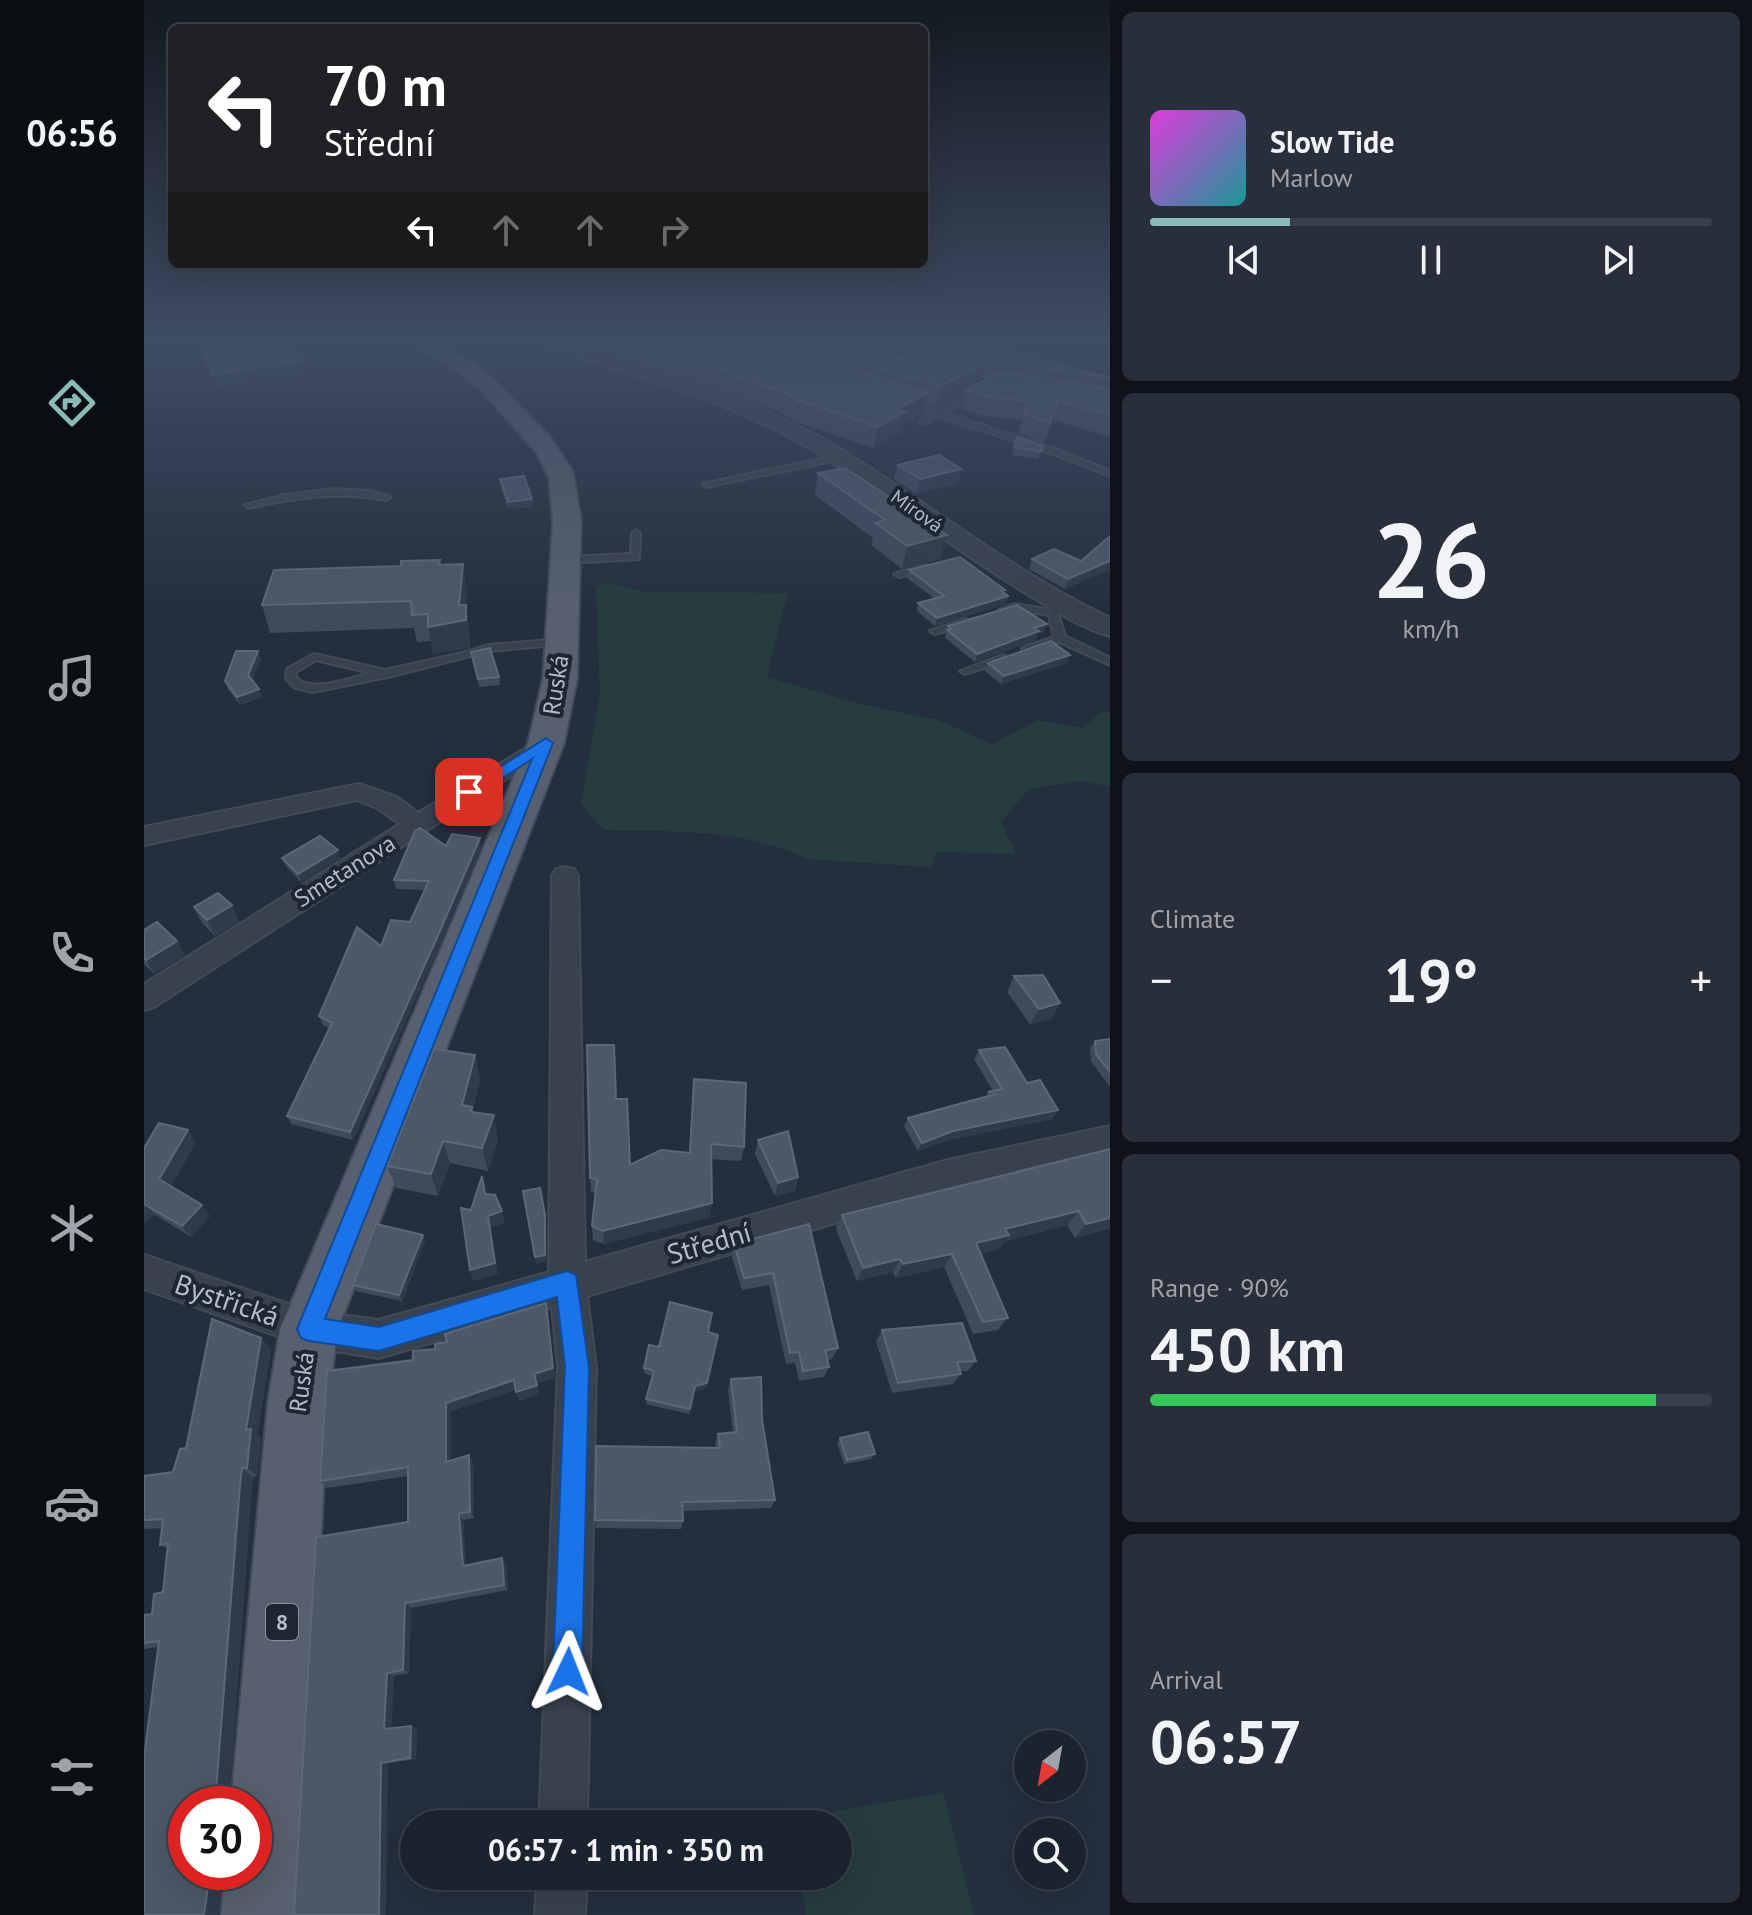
<!DOCTYPE html>
<html lang="en">
<head>
<meta charset="utf-8">
<style>
	body { margin:0; font-family:"PT Sans",sans-serif; background:#282f3a; color:#f1f3f6; height:100vh; display:flex; flex-direction:column; font-size:30px; white-space:nowrap }
	* { box-sizing:border-box; margin:0 }
	p { font-size:26px; color:#a0a4aa }
	.icon { flex:none; width:44px; height:44px; fill:none; stroke:currentColor; stroke-width:2; stroke-linecap:round; stroke-linejoin:round }
	.map { position:relative; flex:1; overflow:hidden }
	.sheet { display:flex; flex-direction:column; gap:12px; padding:12px; background:#0f1319; width:642px }
	.sheet>* { flex:none }
	.guide { position:absolute; left:24px; top:24px; width:760px; height:244px; border-radius:12px; box-shadow:0 8px 32px #0002,0 0 0 2px #39404a; background:#202124; color:#fff; overflow:hidden }
	.needle { width:52px; rotate:211deg }
	.tools { position:absolute; left:870px; top:1730px; display:grid; gap:16px }
	.tools a { display:grid; place-items:center; width:72px; height:72px; border-radius:50%; background:#1b232e; box-shadow:0 8px 32px #0002,0 0 0 2px #39404a; font-size:40px }
	.speed { position:absolute; left:24px; top:1786px; display:flex; gap:16px; font-size:40px; font-weight:700; text-align:center }
	.speed>* { display:grid; place-content:center; width:104px; height:104px; border-radius:50%; background:#1b232e; box-shadow:0 8px 32px #0002,0 0 0 2px #39404a; line-height:1 }
	.speed .limit { border:12px solid #d22; background:#fff; color:#111 }
	.pin { position:absolute; display:grid; place-items:center; width:68px; height:68px; color:#fff; margin:-34px; border-radius:16px; box-shadow:0 4px 12px #0006 }
	.me { position:absolute; width:88px; margin:-44px; rotate:2deg; stroke-linejoin:round; filter:drop-shadow(0 0 6px #0008) }
	.turn { display:flex; align-items:center; gap:28px; height:168px; padding:0 24px; font-size:36px }
	.turn .icon { width:104px; height:104px; stroke-width:2.5 }
	.turn b { display:block; font-size:56px; line-height:68px }
	.lanes { display:flex; align-items:center; height:76px; padding:0 24px; background:#0003; justify-content:center; gap:40px; direction:ltr }
	.lanes .off { opacity:.35 }
	.big { font-size:60px; font-weight:800; line-height:1.1 }
	.sheet .tile { flex:1; display:flex; flex-direction:column; justify-content:center; gap:12px; min-width:0; padding:0 28px; border-radius:12px; background:#282f3a }
	.sheet .dial { align-items:center; gap:0 }
	.dial b { font-size:104px; line-height:1 }
	.song { display:flex; align-items:center; gap:24px }
	.cover { width:96px; height:96px; border-radius:12px; background:linear-gradient(135deg,hsl(300 70% 55%),hsl(180 70% 35%)) }
	.played { height:8px; border-radius:4px; background:linear-gradient(90deg,#8bbbb9 25%,#39404a 25%) }
	.keys { display:flex; justify-content:space-around; direction:ltr }
	.heat { display:flex; justify-content:space-between; align-items:center; font-size:44px; direction:ltr }
	.charge { height:12px; border-radius:6px; background:linear-gradient(90deg,#34c759 90%,#39404a 0) }
	.trip { position:absolute; left:256px; top:1810px; width:452px; height:80px; border-radius:40px; background:#1b232e; box-shadow:0 8px 32px #0002,0 0 0 2px #39404a; font-weight:800; line-height:80px; text-align:center }
	main { display:flex; flex:1; min-height:0 }
	.tabs { display:flex; flex-direction:column; width:144px; justify-content:space-around; align-items:center; background:#0b0e12; color:#a0a4aa }
	.tabs .icon { width:56px; height:56px }
	.tabs .selected { color:#8bbbb9 }
	.tabs b { font-size:36px; color:#f1f3f6 }
	.map>svg:first-child { display:block }
	.green { fill:#263c3f }
	.lines { fill:none; stroke-linecap:round; stroke-linejoin:round }
	.service-casing { stroke:#414a57; stroke-width:4 }
	.minor-casing { stroke:#414a57; stroke-width:4 }
	.tertiary-casing { stroke:#414a57; stroke-width:4 }
	.primary-casing { stroke:#414a57; stroke-width:4 }
	.service { fill:#38414e; fill-rule:evenodd }
	.minor { fill:#38414e; fill-rule:evenodd }
	.tertiary { fill:#38414e; fill-rule:evenodd }
	.primary { fill:#56606e; fill-rule:evenodd }
	.service-bridge-casing { stroke:#414a57; stroke-width:10; stroke-linecap:butt }
	.service-bridge { stroke:#38414e; stroke-width:8 }
	.wall { fill:#3f4b5c; fill-rule:evenodd }
	.shaded-wall { fill:#2f3b4b }
	.building { fill:#4b5868; stroke:#5c6777; stroke-width:2 }
	.route { fill:#1a73e8; stroke:#114b97; stroke-width:2 }
	.labels { text-anchor:middle; stroke-width:8; stroke-linejoin:round; paint-order:stroke }
	.far-street-label { font-size:20px; fill:#b4bcc9; stroke:#1d2633 }
	.shield { fill:#1d2633; stroke:#878f9c; stroke-width:2 }
	.shield-label { font-size:22px; font-weight:bold; fill:#b4bcc9 }
	.street-label { font-size:24px; fill:#b4bcc9; stroke:#1d2633 }
	.near-street-label { font-size:28px; fill:#b4bcc9; stroke:#1d2633 }
</style>
</head>
<body>
<main>
<nav class="tabs">
<b>06:56</b>
<svg class="icon selected" aria-label="directions" viewBox="0 0 24 24"><path d="M12 3l9 9-9 9-9-9zM9 14v-3h6M13 9l2 2-2 2"/></svg>
<svg class="icon" aria-label="music" viewBox="0 0 24 24"><path d="M9 18V5l10-2v13"/><circle cx="6" cy="18" r="3"/><circle cx="16" cy="16" r="3"/></svg>
<svg class="icon" aria-label="phone" viewBox="0 0 24 24"><path d="M5 4h4l2 5-3 2q2 4 5 5l2-3 5 2v4C11 20 4 13 5 4z"/></svg>
<svg class="icon" aria-label="climate" viewBox="0 0 24 24"><path d="M12 3v18M4 7l16 10M4 17L20 7"/></svg>
<svg class="icon" aria-label="car" viewBox="0 0 24 24"><path d="M5 17H2v-5l4-1 3-4h7l3 4 3 1v5h-3M9 17h6M6 11h13"/><circle cx="7" cy="17" r="2"/><circle cx="17" cy="17" r="2"/></svg>
<svg class="icon" aria-label="filters" viewBox="0 0 24 24"><path d="M4 7h16M4 17h16"/><circle cx="9" cy="7" r="2"/><circle cx="15" cy="17" r="2"/></svg>
</nav>
<div class="map">
<svg width="966" height="1915" viewBox="0 0 966 1915">
	<rect width="100%" height="100%" fill="#242f3e"/>
	<path class="green" d="M820,339H966V371Z
		M463,582L501,592L644,593L623,677L717,704L794,720L848,744L894,720L939,728L955,713L966,712V787L938,781L885,789L857,822L872,854L792,852L788,867L663,859C600,828 527,832 459,830L437,804L456,695L452,587Z
		M799,1793L830,1915H662L655,1876H694V1824H646L645,1819Z"/>
	<g class="lines">
		<g class="service-casing">
			<path id="service" d="M763,401L912,449L966,471V476L906,453L760,405V401Z
				M695,455H698V459L562,487L558,484Z
				M191,489L226,491L247,497L243,500C196,491 152,497 105,508L101,505L140,495Z
				M492,530L496,533L495,559L423,563L418,560L423,557L487,554L488,533Z
				M782,565L787,568L785,570L755,577L750,574Z
				M870,604L908,610L926,606V610L914,614L921,636L966,658V665L915,642L886,652H878V648L910,637L905,615L870,610L860,613L855,610Z
				M821,619L825,620V624L791,634L786,631Z
				M418,639L423,642L422,644L346,651L244,677L169,692L151,688L142,679L143,669L170,654L241,670L318,653L345,645ZM172,660L227,673C206,678 169,693 152,678V672Z
				M859,655L864,658L863,660L821,674L816,671Z"/>
		</g>
		<g class="minor-casing">
			<path id="minor" d="M402,736L410,738L413,743L410,748L10,1007L0,1010V984L256,824L235,809L213,800L0,845V827L215,784L253,797L274,813Z
				M421,867L430,869L434,876L441,1262L804,1160L966,1126V1154L804,1190L443,1296L452,1367L443,1824H395L414,1367L408,1307L235,1358L165,1347L0,1289V1255L165,1311L235,1320L405,1272L408,876L412,869Z
				M393,1876H443L441,1915H391Z"/>
		</g>
		<g class="tertiary-casing">
			<path id="tertiary" d="M386,339C425,339 461,354 498,366C561,386 625,408 683,441C779,498 865,570 966,618V636C941,630 917,614 895,601C816,555 746,496 667,449C581,398 483,374 389,343Z"/>
		</g>
		<g class="primary-casing">
			<path id="primary" d="M262,339H289L341,371L406,437L429,472L437,521L433,679L420,743L194,1329L184,1401L157,1915H77L81,1872H110V1804H87L124,1401L136,1329L384,743L399,679L409,521L405,478L393,453L338,391L312,370Z"/>
		</g>
		<use href="#service" class="service"/>
		<use href="#minor" class="minor"/>
		<use href="#tertiary" class="tertiary"/>
		<use href="#primary" class="primary"/>
		<g class="service-bridge-casing">
			<path id="service-bridge" d="M778,422L836,391"/>
		</g>
		<use href="#service-bridge" class="service-bridge"/>
	</g>
	<path class="wall" d="M425,339H830L966,377V437L909,420L900,443L874,433L878,420L845,417L817,409L822,391L792,407L781,403L779,414L758,425L756,433L730,448L652,422L636,412L546,379ZM833,376L843,379L831,385Z
		M873,437L899,446L894,459L868,455Z
		M754,465L814,483L772,494L750,479Z
		M674,473L797,558L758,569L727,545L729,538L671,495Z
		M356,479L389,507L364,509L357,486Z
		M966,536V569L921,589L885,569L888,559L937,561Z
		M296,560V565L323,591L322,605L325,632L326,648L289,654L287,641L273,642L270,628L126,633L118,605L257,566Z
		M765,570L861,590L860,593L864,596L862,604L791,626L773,611L774,603L791,599L763,578Z
		M804,626L900,632L894,633L892,640L831,662L801,638Z
		M327,652L355,677L356,685L335,687Z
		M117,659L108,680L118,697L96,705L84,689L81,681Z
		M844,663H923L857,684L841,671Z
		M302,846L337,847L297,942L209,1140L147,1124L143,1116L186,1028L179,1025L175,1016L237,946L266,922L281,890L252,889L250,880Z
		M138,858H196L157,882L142,866Z
		M50,907L95,921L71,936L58,923Z
		M0,930L33,941L41,955L10,974L0,964Z
		M870,976L908,1019L886,1024L863,992Z
		M966,1039V1087L947,1061L946,1048L951,1041Z
		M835,1050L883,1083L909,1119L805,1140L774,1151L760,1126L764,1118L842,1096L844,1092L849,1091L830,1059Z
		M331,1055L336,1080L329,1109V1112L354,1139L344,1171L306,1163L294,1196L252,1188L243,1166Z
		M550,1079L600,1147L597,1161L567,1159L566,1217L460,1244L449,1240L448,1226L452,1193L447,1192L446,1178L472,1099L486,1165L545,1153Z
		M614,1140L654,1177L651,1191L631,1196L611,1154Z
		M52,1142L27,1186L66,1216L47,1237L10,1214L1,1223H0V1148Z
		M966,1149V1228L931,1238L923,1225L861,1241L855,1249L837,1254L864,1318L854,1330L829,1334L800,1267L752,1278L749,1272L713,1281L692,1229L698,1215Z
		M665,1224L694,1348L688,1359L684,1360L685,1367L680,1377L655,1381L651,1363L642,1364L625,1285L598,1290L588,1257L590,1244Z
		M279,1235L281,1241L258,1301L212,1291L209,1285Z
		M402,1303L411,1378L393,1383L395,1394L375,1401L372,1390L307,1411V1461L329,1463L330,1518L319,1520L322,1565L362,1564L364,1590L267,1608L265,1673L250,1676L247,1728H273L272,1759L244,1763L150,1915L264,1522V1476L183,1488L176,1481L269,1360L303,1342Z
		M68,1319L117,1338L127,1350L113,1435L117,1439L113,1476L109,1477L107,1494L85,1804H42V1872H80L74,1915H0V1758L14,1647L0,1649V1615L8,1614L10,1594L19,1592L24,1549L16,1545L18,1528L0,1529V1476L29,1472L36,1449L42,1448Z
		M738,1330L832,1361L824,1371H816L817,1374L809,1384L748,1393L732,1341Z
		M564,1332L574,1335L562,1388L550,1391L545,1414L502,1404L508,1376L500,1373V1368L515,1347Z
		M587,1379L618,1420L631,1500L627,1508L539,1511V1521L537,1529L452,1528L451,1520L572,1448L571,1444L574,1434L589,1432L584,1390Z
		M696,1438L731,1454L727,1459L700,1464L693,1443Z"/>
	<path class="shaded-wall" d="M152,339L155,352L148,353L145,340Z
		M773,341L769,360L744,371L740,355Z
		M160,360L163,373L72,388L68,375Z
		M836,366L831,386L792,407L797,386Z
		M783,393L779,414L758,425L756,433L730,448L734,427L752,410Z
		M817,469L814,483L772,494L776,479Z
		M388,499L389,507L364,509V502Z
		M803,535L797,558L758,569L763,546Z
		M966,561V569L965,570L921,589L924,579Z
		M319,564L323,591L320,620L322,605L325,632L326,648L289,654L284,627L315,605Z
		M861,590L859,597L864,596L862,604L791,626L793,618Z
		M903,624L900,632L894,633L892,640L831,662L833,654L890,628Z
		M114,651L117,659L107,683L104,675Z
		M926,655L923,663L857,684L860,676Z
		M115,689L118,697L96,705L93,697Z
		M336,838L337,847L297,942L209,1140L206,1132Z
		M194,850L196,858L157,882L154,874Z
		M88,905L95,921L71,936L63,920Z
		M33,941L41,955L10,974L2,960Z
		M916,1003L908,1019L886,1024L895,1009Z
		M331,1055L336,1080L329,1109L333,1130L318,1105Z
		M914,1110L909,1119L805,1140L774,1151L778,1143L809,1131Z
		M350,1115L354,1139L344,1171L338,1148Z
		M44,1130L52,1142L24,1191L15,1179Z
		M299,1141L306,1163L294,1196L287,1174Z
		M654,1177L651,1191L631,1196L634,1183Z
		M1,1203L10,1214L1,1223L0,1221Z
		M568,1203L566,1217L460,1244L459,1231Z
		M58,1205L66,1216L47,1237L38,1226Z
		M358,1211L361,1223L347,1228L354,1274L329,1281L326,1270L344,1216Z
		M935,1211L923,1225L861,1241L855,1249L823,1257L832,1243L861,1229Z
		M401,1215L402,1261L392,1264L391,1257Z
		M966,1218V1228L931,1238L942,1224Z
		M279,1235L281,1241L258,1301L255,1295Z
		M808,1254L800,1267L752,1278L759,1264Z
		M756,1259L749,1272L713,1281L719,1268Z
		M402,1303L411,1378L392,1383L390,1374Z
		M117,1338L127,1350L113,1435L117,1439L113,1476L103,1468L102,1430Z
		M370,1380L373,1390L307,1411V1470L302,1462V1403Z
		M563,1383L562,1388L550,1391L545,1414L551,1386Z
		M393,1385L395,1394L375,1401L372,1392Z
		M325,1455L329,1463L330,1518L326,1512Z
		M98,1468L109,1477L85,1804H71Z
		M315,1513L319,1520L323,1571L319,1566Z
		M358,1558L362,1564L364,1590L360,1585Z
		M261,1603L267,1608L265,1673L259,1670Z
		M243,1673L250,1676L247,1731L240,1729Z
		M267,1726L273,1728L272,1759L266,1758Z
		M237,1763H244L242,1915H235Z
		M66,1872H80L74,1915H60Z"/>
	<path class="building" d="M55,339H152L145,340L160,360L68,375Z
		M485,339H623L624,344L783,393L752,410L761,412L734,427L655,401L639,392L547,359Z
		M630,339H830L966,378L858,361L773,341L740,355L742,359L750,360L773,350L836,366L797,386Z
		M856,372L966,389V415L914,401L906,423L880,414L883,401L850,398L822,390Z
		M873,437L899,446L897,452L870,447Z
		M795,455L817,469L776,479L754,465Z
		M701,468L803,535L763,546L732,523L741,520L674,473Z
		M380,476L388,499L364,502L356,479Z
		M966,536V561L924,579L888,559L910,549L937,561Z
		M816,557L861,590L857,591L864,596L793,618L774,603L800,596L765,570Z
		M296,560L295,565L319,564L315,605H322V620L284,627V614L268,615L267,601L118,605L130,570L257,566V561Z
		M873,605L903,624L890,628L895,631L833,654L803,630L807,629L804,626Z
		M907,641L926,655L860,676L844,663Z
		M346,648L355,677L334,679L327,652Z
		M92,651H114L104,675L115,689L93,697L81,681Z
		M276,828L302,846L308,834L336,838L295,933L206,1132L143,1116L188,1023L175,1016L213,927L237,946L247,920L266,922L285,881L250,880L271,831Z
		M176,836L194,850L154,874L138,858Z
		M74,893L88,905L63,920L50,907Z
		M13,922L33,941L2,960L0,958V930Z
		M899,975L916,1003L895,1009L870,976Z
		M966,1039V1072L952,1054L951,1041Z
		M443,1045H470L472,1099H483L486,1165L517,1150L546,1153L550,1079L602,1083L600,1147L567,1144L568,1203L459,1231L448,1226L453,1179L446,1178Z
		M861,1047L883,1083L896,1080L914,1110L809,1131L778,1143L764,1118L852,1094L844,1092L858,1089L835,1050Z
		M290,1049L331,1055L318,1105L328,1107L327,1112L350,1115L338,1148L299,1141L287,1174L243,1166Z
		M15,1123L44,1130L15,1179L58,1205L38,1226L0,1204V1148Z
		M644,1131L654,1177L634,1183L614,1140Z
		M966,1149V1218L942,1224L935,1211L861,1229L865,1235L832,1243L864,1318L839,1322L808,1254L759,1264L756,1259L719,1268L698,1215Z
		M338,1176L341,1194L351,1195L358,1211L344,1216L351,1263L326,1270L317,1208L327,1210Z
		M396,1188L401,1215V1255L391,1257L379,1191Z
		M232,1224L279,1235L255,1295L209,1285Z
		M665,1224L694,1348L681,1350L685,1367L659,1371L655,1352L646,1353L629,1273L600,1278L590,1244Z
		M526,1302L568,1313L564,1332L574,1335L563,1383L551,1386L546,1409L502,1399L510,1371L500,1368L505,1345L515,1347Z
		M402,1303L409,1368L390,1374L393,1385L372,1392L370,1380L302,1403V1462L325,1455L326,1512L315,1513L319,1566L358,1558L360,1585L261,1603L259,1670L243,1673L240,1729L267,1726L266,1758L237,1763L235,1915H150L172,1537L264,1522V1467L176,1481L183,1371L269,1360V1351L291,1349V1344L303,1342L301,1334Z
		M68,1319L117,1338L102,1430L107,1429L103,1468H98L96,1485L71,1804H42V1872H66L60,1915H0V1758L15,1641L0,1643V1615L8,1614L10,1594L19,1592L24,1543L16,1545L19,1519L0,1520V1476L29,1472L36,1449L42,1448Z
		M818,1323L832,1361L813,1362L817,1374L754,1383L738,1330Z
		M617,1377L618,1420L631,1500L538,1502L539,1521L451,1520L452,1446L576,1448L574,1434L593,1432L587,1379Z
		M724,1432L731,1454L703,1460L696,1438Z"/>
	<linearGradient id="sky" x2="0" y2="1"><stop stop-color="#141a22"/><stop offset="0.56" stop-color="#3f4d63"/><stop offset="1" stop-color="#3f4d63" stop-opacity="0"/></linearGradient>
	<rect width="966" height="607" fill="url(#sky)"/>
	<path class="route" d="M402,738L409,743L181,1319L235,1327L423,1271L432,1275L445,1367L438,1672L434,1682L424,1686L413,1682L409,1672L421,1367L413,1297L235,1351L165,1341L157,1338L153,1329L388,759L331,796H319L317,792Z"/>
	<g class="labels">
		<g class="far-street-label">
			<text transform="translate(773 511) rotate(35)" y="7">Mírová</text>
		</g>
		<rect class="shield" x="122" y="1604" width="32" height="36" rx="6"/>
		<g class="shield-label">
			<text x="138" y="1630">8</text>
		</g>
		<g class="street-label">
			<text transform="translate(412 685) rotate(-81)" y="8">Ruská</text>
			<text transform="translate(201 871) rotate(-32)" y="8">Smetanova</text>
			<text transform="translate(158 1382) rotate(-82)" y="8">Ruská</text>
		</g>
		<g class="near-street-label">
			<text transform="translate(565 1243) rotate(-16)" y="10">Střední</text>
			<text transform="translate(83 1300) rotate(19)" y="10">Bystřická</text>
		</g>
	</g>
</svg>
<div class="tools">
<a><svg class="needle" viewBox="-14 -14 28 28"><path d="M0-13l5 13h-10z" fill="#e53935"/><path d="M0 13l5-13h-10z" fill="#a0a4aa"/></svg></a>
<a><svg class="icon" aria-label="search" viewBox="0 0 24 24"><circle cx="10" cy="10" r="6"/><path d="M15 15l6 6"/></svg></a>
</div>
<div class="speed"><div class="limit">30</div></div>
<div class="pin" style="left:325px;top:792px;background:#d93025"><svg class="icon" aria-label="arrive" viewBox="0 0 24 24"><path d="M6 21V4h12l-3 4 3 4H6"/></svg></div>
<svg class="me" style="left:424px;top:1672px" viewBox="-20 -20 40 40"><path d="M0-17L14 15 0 8-14 15z" fill="#1a73e8" stroke="#fff" stroke-width="4"/></svg>
<div class="trip">06:57 · 1 min · 350 m</div>
<div class="guide">
<div class="turn"><svg class="icon" aria-label="left" viewBox="0 0 24 24"><path d="M17 20v-9H6M10 6l-5 5 5 5"/></svg><div><b>70 m</b>Střední</div></div>
<div class="lanes"><svg class="icon" aria-label="left" viewBox="0 0 24 24"><path d="M17 20v-9H6M10 6l-5 5 5 5"/></svg><svg class="icon off" aria-label="ahead" viewBox="0 0 24 24"><path d="M12 20V5M6 11l6-6 6 6"/></svg><svg class="icon off" aria-label="ahead" viewBox="0 0 24 24"><path d="M12 20V5M6 11l6-6 6 6"/></svg><svg class="icon off" aria-label="right" viewBox="0 0 24 24"><path d="M7 20v-9h11M14 6l5 5-5 5"/></svg></div>
</div>
</div>
<section class="sheet">
<div class="tile">
<div class="song"><i class="cover"></i><div><b>Slow Tide</b><p>Marlow</p></div></div>
<div class="played"></div>
<div class="keys"><svg class="icon" aria-label="previous" viewBox="0 0 24 24"><path d="M18 5L8 12l10 7zM5 5v14"/></svg><svg class="icon" aria-label="pause" viewBox="0 0 24 24"><path d="M8 5v14M16 5v14"/></svg><svg class="icon" aria-label="next" viewBox="0 0 24 24"><path d="M6 5l10 7-10 7zM19 5v14"/></svg></div>
</div>
<div class="tile dial"><b>26</b><p>km/h</p></div>
<div class="tile"><p>Climate</p>
<div class="heat"><a>−</a><b class="big">19°</b><a>+</a></div>
</div>
<div class="tile"><p>Range · 90%</p><b class="big">450 km</b><div class="charge"></div></div>
<div class="tile"><p>Arrival</p><b class="big">06:57</b></div>
</section>
</main>
</body>
</html>
